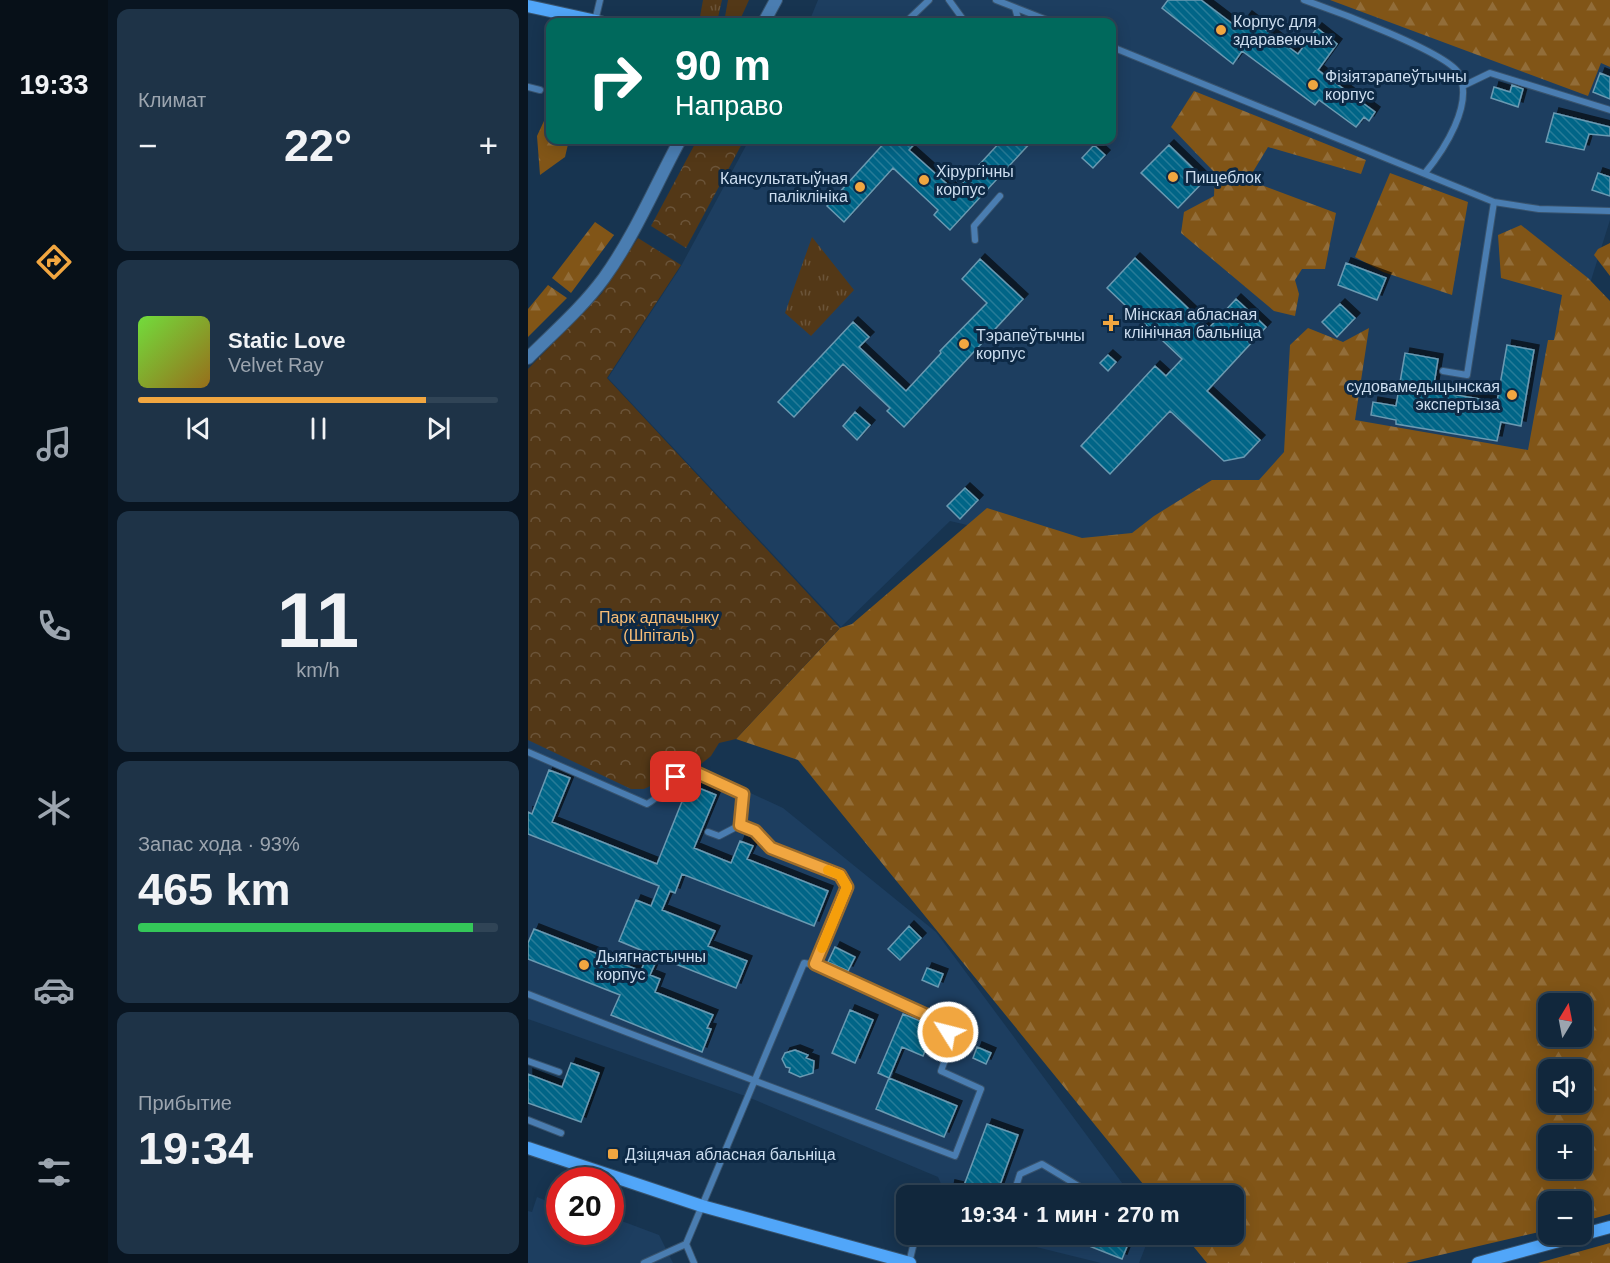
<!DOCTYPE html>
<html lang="ru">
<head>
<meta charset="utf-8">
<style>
	body { margin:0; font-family:Arial,sans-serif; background:#1e3347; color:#f1f3f6; height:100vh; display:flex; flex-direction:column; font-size:22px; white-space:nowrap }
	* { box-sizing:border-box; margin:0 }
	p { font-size:20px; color:#9ca5af }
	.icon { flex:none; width:33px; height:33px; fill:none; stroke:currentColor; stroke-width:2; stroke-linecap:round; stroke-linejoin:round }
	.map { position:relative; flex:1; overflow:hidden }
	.drawer { display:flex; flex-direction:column; gap:9px; padding:9px; background:#091521; width:420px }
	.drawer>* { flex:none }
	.banner { position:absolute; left:18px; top:18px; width:570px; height:126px; border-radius:12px; box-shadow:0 3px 15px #0003,0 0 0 2px #304456; background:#00695c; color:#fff; overflow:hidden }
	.needle { width:39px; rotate:10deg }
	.buttons { position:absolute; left:1010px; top:993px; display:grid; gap:12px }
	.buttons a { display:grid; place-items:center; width:54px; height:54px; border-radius:12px; background:#11273c; box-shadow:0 3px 15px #0003,0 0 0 2px #304456; font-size:30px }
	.speed { position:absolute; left:18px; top:1167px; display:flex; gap:12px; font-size:30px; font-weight:700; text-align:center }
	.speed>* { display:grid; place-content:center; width:78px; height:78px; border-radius:50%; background:#11273c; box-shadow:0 3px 15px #0003,0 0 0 2px #304456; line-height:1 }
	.speed .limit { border:9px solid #d22; background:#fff; color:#111 }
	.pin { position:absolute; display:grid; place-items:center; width:51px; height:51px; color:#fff; margin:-26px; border-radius:12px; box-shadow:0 3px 9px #0006 }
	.me { position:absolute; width:66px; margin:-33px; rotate:306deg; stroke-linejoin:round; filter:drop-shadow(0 0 4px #0008) }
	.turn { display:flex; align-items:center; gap:21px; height:126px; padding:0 30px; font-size:27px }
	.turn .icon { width:78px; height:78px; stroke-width:2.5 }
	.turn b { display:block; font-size:42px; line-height:51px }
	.big { font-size:45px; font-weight:600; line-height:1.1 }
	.drawer .card { flex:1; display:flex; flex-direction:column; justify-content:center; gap:9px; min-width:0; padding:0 21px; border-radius:12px; background:#1e3347 }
	.drawer .dial { align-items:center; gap:0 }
	.dial b { font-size:78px; line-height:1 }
	.song { display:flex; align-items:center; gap:18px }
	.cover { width:72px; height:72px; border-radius:9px; background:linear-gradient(135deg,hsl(100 70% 55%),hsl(40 70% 35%)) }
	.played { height:6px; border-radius:3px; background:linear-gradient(90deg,#f1a640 80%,#304456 80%) }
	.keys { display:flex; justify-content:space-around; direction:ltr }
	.heat { display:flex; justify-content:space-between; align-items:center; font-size:33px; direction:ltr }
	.charge { height:9px; border-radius:4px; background:linear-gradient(90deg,#34c759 93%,#304456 0) }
	.trip { position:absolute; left:368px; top:1185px; width:348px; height:60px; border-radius:12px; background:#11273c; box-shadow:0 3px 15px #0003,0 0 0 2px #304456; font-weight:600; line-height:60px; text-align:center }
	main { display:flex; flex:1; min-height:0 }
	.tab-bar { display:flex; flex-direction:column; width:108px; justify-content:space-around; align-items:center; background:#071018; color:#9ca5af }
	.tab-bar .icon { width:42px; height:42px }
	.tab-bar .active { color:#f1a640 }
	.tab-bar b { font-size:27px; color:#f1f3f6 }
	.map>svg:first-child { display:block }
	.built { fill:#1d3e60 }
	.grass { fill:url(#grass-tufts) }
	.forest { fill:url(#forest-firs); fill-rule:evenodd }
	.park { fill:url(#park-crowns) }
	.building { fill:url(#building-back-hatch); stroke:#6b9ab2; stroke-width:1.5; filter:url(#shadow) }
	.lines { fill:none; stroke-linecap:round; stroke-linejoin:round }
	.service-casing { stroke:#38536d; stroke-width:8 }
	.tertiary-casing { stroke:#38536d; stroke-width:14 }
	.secondary-casing { stroke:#38536d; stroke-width:14 }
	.service { stroke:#4a7db1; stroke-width:6 }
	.tertiary { stroke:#4a7db1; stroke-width:12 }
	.secondary { stroke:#51a6f9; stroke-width:12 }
	.route-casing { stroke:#9d6c2a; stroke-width:15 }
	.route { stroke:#f1a640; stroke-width:10 }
	.slow { stroke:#f59e0b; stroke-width:10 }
	.poi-dot { fill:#f1a640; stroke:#0d2945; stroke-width:2 }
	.labels { text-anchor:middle; stroke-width:6; stroke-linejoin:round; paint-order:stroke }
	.poi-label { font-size:16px; fill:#cddef0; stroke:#0d2945; text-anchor:start }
	.park-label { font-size:16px; fill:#f9be76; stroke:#0d2945 }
</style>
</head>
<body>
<main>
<nav class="tab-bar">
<b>19:33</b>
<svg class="icon active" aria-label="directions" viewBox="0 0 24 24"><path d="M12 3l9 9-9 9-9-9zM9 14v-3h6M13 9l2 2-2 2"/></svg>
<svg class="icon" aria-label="music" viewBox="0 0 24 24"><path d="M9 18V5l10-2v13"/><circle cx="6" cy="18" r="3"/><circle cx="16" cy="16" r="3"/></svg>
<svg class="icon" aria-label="phone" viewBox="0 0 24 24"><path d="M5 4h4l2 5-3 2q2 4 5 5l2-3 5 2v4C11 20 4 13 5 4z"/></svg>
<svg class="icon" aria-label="climate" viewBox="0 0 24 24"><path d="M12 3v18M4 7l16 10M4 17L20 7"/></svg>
<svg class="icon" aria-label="car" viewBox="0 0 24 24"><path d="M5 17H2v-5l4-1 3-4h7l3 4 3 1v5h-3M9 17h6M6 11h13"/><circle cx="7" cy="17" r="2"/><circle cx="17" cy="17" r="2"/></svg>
<svg class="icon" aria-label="filters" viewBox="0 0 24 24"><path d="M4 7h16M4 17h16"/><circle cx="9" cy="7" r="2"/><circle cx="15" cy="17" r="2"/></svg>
</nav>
<section class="drawer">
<div class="card"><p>Климат</p>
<div class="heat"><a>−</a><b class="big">22°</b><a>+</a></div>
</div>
<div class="card">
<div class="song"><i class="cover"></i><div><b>Static Love</b><p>Velvet Ray</p></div></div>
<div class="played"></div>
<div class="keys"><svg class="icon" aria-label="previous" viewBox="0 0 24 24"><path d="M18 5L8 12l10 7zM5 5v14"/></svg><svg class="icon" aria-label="pause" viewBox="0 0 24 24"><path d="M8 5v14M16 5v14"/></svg><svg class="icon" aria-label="next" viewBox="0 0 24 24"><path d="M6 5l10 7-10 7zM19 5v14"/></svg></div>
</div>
<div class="card dial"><b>11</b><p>km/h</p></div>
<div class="card"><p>Запас хода · 93%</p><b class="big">465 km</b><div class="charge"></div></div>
<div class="card"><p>Прибытие</p><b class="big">19:34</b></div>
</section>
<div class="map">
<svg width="1082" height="1263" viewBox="0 0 1082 1263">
	<defs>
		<pattern id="grass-tufts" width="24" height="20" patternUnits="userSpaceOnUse" patternTransform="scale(1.5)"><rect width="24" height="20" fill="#533817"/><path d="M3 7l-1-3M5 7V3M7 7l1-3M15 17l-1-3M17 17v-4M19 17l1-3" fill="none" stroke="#6b5439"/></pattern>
		<pattern id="forest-firs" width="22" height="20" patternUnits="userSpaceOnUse" patternTransform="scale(1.5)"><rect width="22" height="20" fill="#815517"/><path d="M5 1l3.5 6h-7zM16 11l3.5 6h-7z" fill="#926d39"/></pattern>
		<pattern id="park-crowns" width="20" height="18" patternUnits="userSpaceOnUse" patternTransform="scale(1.5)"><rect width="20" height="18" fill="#533817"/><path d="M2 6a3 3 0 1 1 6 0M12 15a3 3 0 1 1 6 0" fill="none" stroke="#6b5439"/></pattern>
		<pattern id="building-back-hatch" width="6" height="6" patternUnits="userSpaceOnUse" patternTransform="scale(1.5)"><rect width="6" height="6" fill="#016587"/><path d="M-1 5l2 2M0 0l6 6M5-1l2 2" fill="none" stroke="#257b98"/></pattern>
		<filter id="shadow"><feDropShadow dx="5" dy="-5" stdDeviation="0" flood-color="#0009"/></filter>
	</defs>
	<rect width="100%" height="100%" fill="#173450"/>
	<path class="built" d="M290,0H1082V220L1007,458L580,558L422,521L313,627L80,378L152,268L221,140H584V22H281Z
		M0,739L151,760L255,808L408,932L603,1195H418L410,1177L220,1097L0,1019Z
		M9,1197L31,1206L32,1232H82L83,1217L131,1235L145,1263H0V1211L4,1212Z
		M460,1235H622L611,1263H573Z"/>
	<path class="grass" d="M175,0H194L189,22H171Z
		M200,0H221L211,22H196Z
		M284,237L326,290L283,336L257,313Z"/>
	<path class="forest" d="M802,0H1082V67L1073,63L1060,96Z
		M666,91L838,160L833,174L740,147L720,180L808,213L797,269H774L767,280L771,294L767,316L746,311L653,233L656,212L686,196L687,173L643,127Z
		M22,108V140H41L37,157L12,175L9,136Z
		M862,173L940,202L924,295L855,272L827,257Z
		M67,222L86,235L43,293L24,278Z
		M993,225L1060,278L1082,301V1214L1053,1222V1202H1020V1230L878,1263H679L656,1235L705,1234V1196L624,1195L270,760L208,739L312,628L324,624L459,508L554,538L604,533L626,516L684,480H731L756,452L762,345L780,328L815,342L841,328L827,420L1000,450L1020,340H1026L1034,295L973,278L970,235ZM1020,1004H1053V1036H1020ZM1020,1070H1053V1102H1020ZM1020,1136H1053V1168H1020Z
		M1082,243V276L1066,255L1070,249Z
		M20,285L39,298L0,337V309Z
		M1082,1243V1263H1010Z"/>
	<path class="park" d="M169,140H216L158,248L123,226Z
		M110,238L153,265L79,378L312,628L208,739L191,743L183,756L168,768L147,774L116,789H103L0,740V369L74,293Z"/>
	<path class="building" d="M640,0H673L710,28L719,16L770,54L789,28L809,44L790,70L847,112L841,121L836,117L828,127L791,100L787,105L714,51L705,64L634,8Z
		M1072,73L1082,77V99L1065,92Z
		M984,85L995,89L990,107L963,98L966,87L982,92Z
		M1026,113L1082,127V136L1061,134L1056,150L1018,142Z
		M359,140H390L381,150L427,191L474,140H505L422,230L406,215L410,210L365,168L316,222L299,206Z
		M566,145L577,155L565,168L554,158Z
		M641,145L677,180L650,208L613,173Z
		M1070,173L1082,177V196L1064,190Z
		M607,258L681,328L708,299L738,327L679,391L732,440L716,457L696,461L642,411L582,474L553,446L627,366L638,376L654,359L579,288Z
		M452,259L495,299L376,427L359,411L362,408L315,364L266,417L250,402L325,322L341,337L331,347L378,391L413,353L412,351L459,303L434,279Z
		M818,263L858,278L849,300L810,285Z
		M812,304L827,318L809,337L794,322Z
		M979,345L1006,350L993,426L973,422L969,441L868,424V420L843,415L845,402L868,406L877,353L910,359L905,391L969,402Z
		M580,355L588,362L580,371L572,363Z
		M327,412L342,425L329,440L315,426Z
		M437,488L450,500L432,519L419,506Z
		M21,770L42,778L24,822L129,864L161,784L188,795L166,848L203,863L212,841L225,846L219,859L300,891L286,926L154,874L147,893L142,891L134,910L187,931L180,946L219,961L208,988L130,957L122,975L132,979L127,992L185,1015L179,1028L183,1029L174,1052L83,1015L92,995L0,959V943L6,929L113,971L120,953L91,941L108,900L123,906L131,886L0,834V812L4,814Z
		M381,926L393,938L372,960L360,949Z
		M307,947L327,957L320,971L300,962Z
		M399,968L415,974L410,987L394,980Z
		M322,1010L345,1020L327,1063L304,1053Z
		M375,1014L407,1027L395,1056L374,1047L361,1078L350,1073Z
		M449,1047L463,1053L458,1064L445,1058Z
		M267,1050L280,1055L278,1058L286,1061L285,1073L272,1077L261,1072L262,1068L258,1067L254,1059L257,1053Z
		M43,1063L71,1073L53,1122L0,1103V1074L34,1087Z
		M361,1078L429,1106L416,1137L348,1109Z
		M459,1124L490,1135L468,1196H420L422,1185L435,1188Z
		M531,1234H604L594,1259Z"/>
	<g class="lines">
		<g class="service-casing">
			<path id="service" d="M421,0L437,22
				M468,0L524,22
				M776,0C802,9 922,53 931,74C946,104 916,150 897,173
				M487,8L491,22
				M67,21L72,0
				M378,22L401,0
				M584,47L966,202L1011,209L1082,211
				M935,86L962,73L1082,110
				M0,87L12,90
				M447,240L446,226L472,196
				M915,371L939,375L966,202
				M0,752L119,804C138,793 143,779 165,771L215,794L212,825
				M180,832L191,836L212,825L227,831L243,847L311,875L319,887L287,965
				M0,994C142,1050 285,1102 427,1156L453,1089L413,1071C423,1043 429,1039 405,1018L287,965L276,963L158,1244L116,1263
				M0,1061L31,1072
				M0,1120L33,1133
				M485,1196L492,1174L514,1164L567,1196
				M374,1203L378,1204
				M158,1244L166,1263
				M381,1263L388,1234"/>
		</g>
		<g class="tertiary-casing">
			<path id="tertiary" d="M236,22L248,0
				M0,358C26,332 54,308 76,278C107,235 127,186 152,140"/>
		</g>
		<g class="secondary-casing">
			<path id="secondary" d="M0,6L73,22
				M0,1148L174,1206L382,1263
				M950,1263L1082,1227"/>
		</g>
		<use href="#service" class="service"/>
		<use href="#tertiary" class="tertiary"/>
		<use href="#secondary" class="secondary"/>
	</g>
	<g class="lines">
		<g class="route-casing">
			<path id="route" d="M148,777L165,771L215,794L212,825L227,831L243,848L312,875L319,887L287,964L405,1018L420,1032"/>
		</g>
		<use href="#route" class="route"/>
		<path class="slow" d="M294,948L319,887L312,875L300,870"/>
	</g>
	<g class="poi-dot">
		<circle cx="693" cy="30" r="6"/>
		<circle cx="785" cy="85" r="6"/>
		<circle cx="645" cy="177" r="6"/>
		<circle cx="396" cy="180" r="6"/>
		<circle cx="332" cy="187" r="6"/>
		<path d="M580 314h6v6h6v6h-6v6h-6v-6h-6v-6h6z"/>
		<circle cx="436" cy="344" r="6"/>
		<circle cx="984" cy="395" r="6"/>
		<circle cx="56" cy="965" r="6"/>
		<rect x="79" y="1148" width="12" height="12" rx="3"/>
	</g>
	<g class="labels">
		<g class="poi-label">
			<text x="705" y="27">Корпус для<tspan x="705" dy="18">здаравеючых</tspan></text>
			<text x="797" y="82">Фізіятэрапеўтычны<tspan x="797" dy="18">корпус</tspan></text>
			<text x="408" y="177">Хірургічны<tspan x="408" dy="18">корпус</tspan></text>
			<text x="657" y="183">Пищеблок</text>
			<text x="320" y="184" text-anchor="end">Кансультатыўная<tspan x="320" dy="18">паліклініка</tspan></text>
			<text x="596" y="320">Мінская абласная<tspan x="596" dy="18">клінічная бальніца</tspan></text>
			<text x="448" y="341">Тэрапеўтычны<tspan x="448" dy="18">корпус</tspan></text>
			<text x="972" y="392" text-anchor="end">судовамедыцынская<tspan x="972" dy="18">экспертыза</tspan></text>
			<text x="68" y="962">Дыягнастычны<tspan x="68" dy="18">корпус</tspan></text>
			<text x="97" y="1160">Дзіцячая абласная бальніца</text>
		</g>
		<g class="park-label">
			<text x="131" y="623">Парк адпачынку<tspan x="131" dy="18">(Шпіталь)</tspan></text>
		</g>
	</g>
</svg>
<div class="buttons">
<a><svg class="needle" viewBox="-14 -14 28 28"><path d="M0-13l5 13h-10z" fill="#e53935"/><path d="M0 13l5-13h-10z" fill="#9ca5af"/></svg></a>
<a><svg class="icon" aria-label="sound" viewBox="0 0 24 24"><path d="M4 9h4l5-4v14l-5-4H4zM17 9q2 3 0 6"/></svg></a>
<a>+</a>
<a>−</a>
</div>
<div class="speed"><div class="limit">20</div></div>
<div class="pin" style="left:148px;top:777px;background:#d93025"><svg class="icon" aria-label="arrive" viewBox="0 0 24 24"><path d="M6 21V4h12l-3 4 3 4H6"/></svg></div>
<svg class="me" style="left:420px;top:1032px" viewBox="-20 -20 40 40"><circle r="17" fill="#f1a640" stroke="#fff" stroke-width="3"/><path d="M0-11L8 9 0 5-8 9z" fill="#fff"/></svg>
<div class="trip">19:34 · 1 мин · 270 m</div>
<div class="banner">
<div class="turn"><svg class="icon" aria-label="right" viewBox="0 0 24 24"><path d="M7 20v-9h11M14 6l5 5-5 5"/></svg><div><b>90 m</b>Направо</div></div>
</div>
</div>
</main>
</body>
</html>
